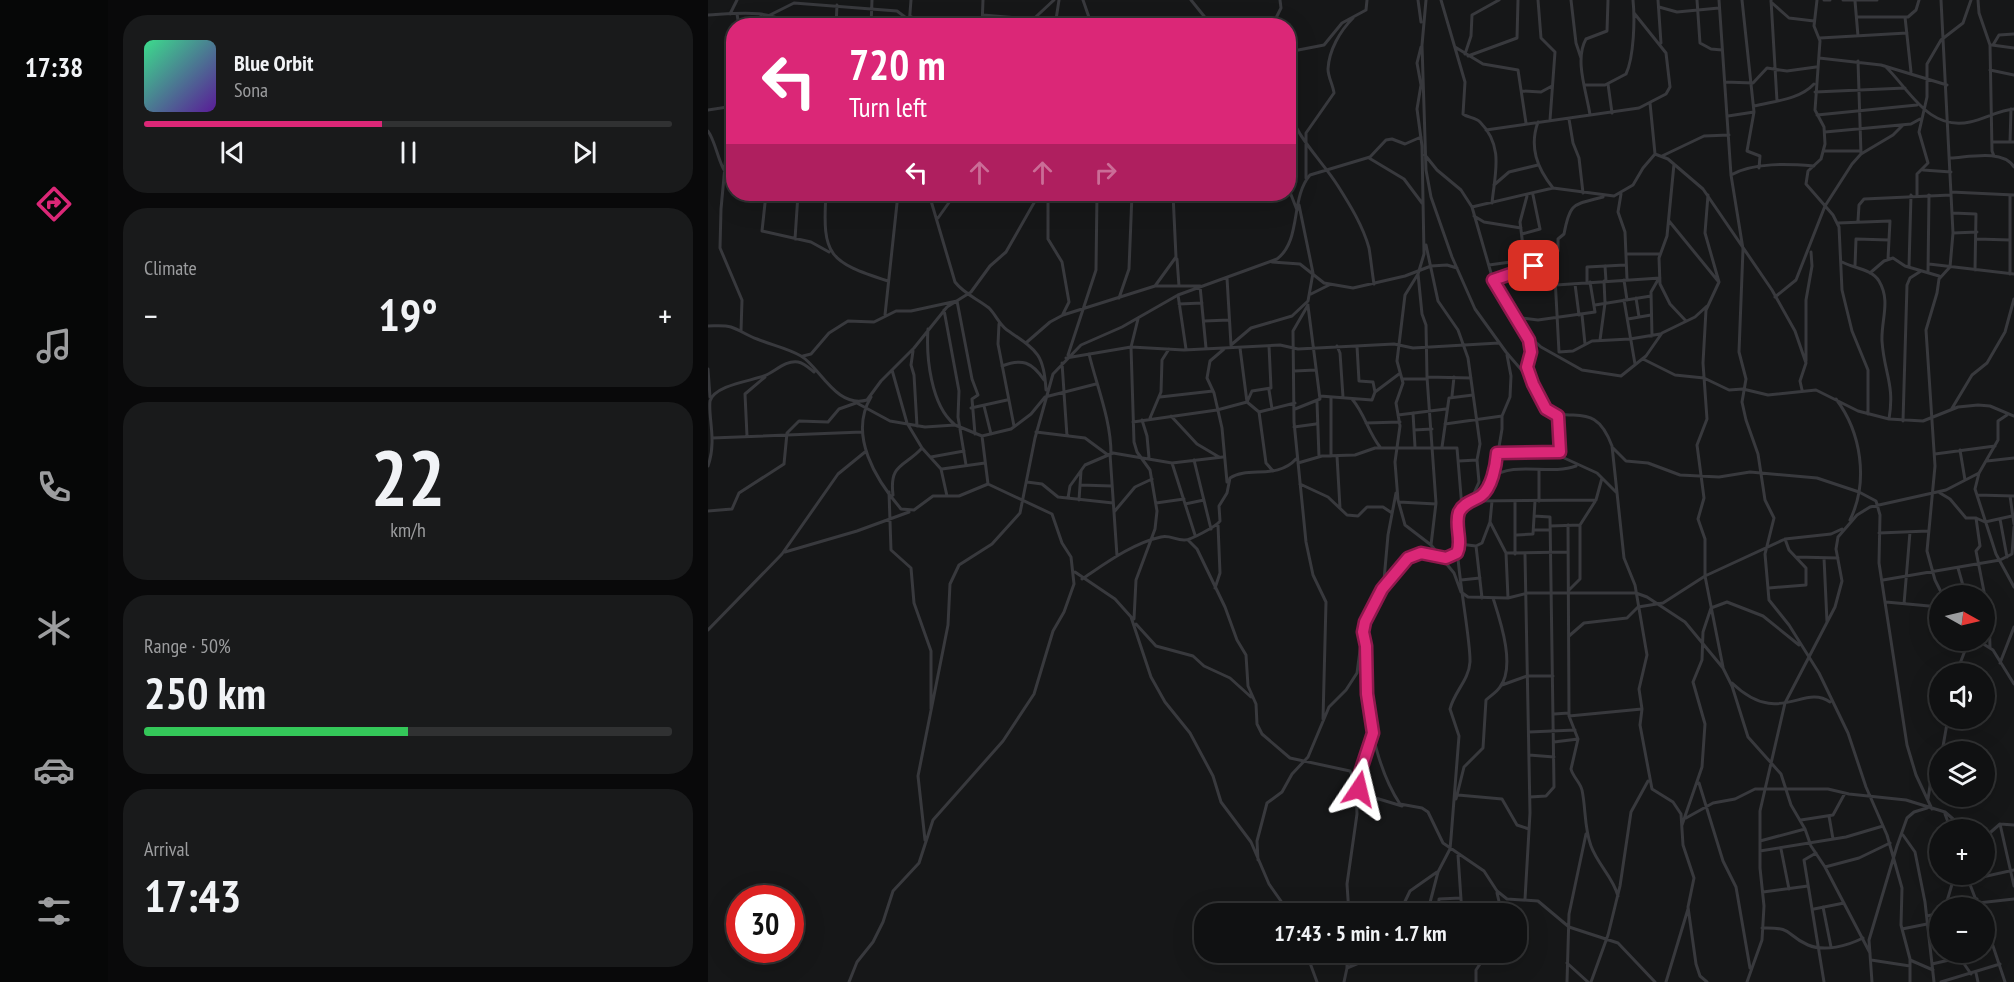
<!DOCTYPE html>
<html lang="en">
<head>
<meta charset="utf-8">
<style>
	body { margin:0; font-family:"PT Sans Narrow",sans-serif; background:#191a1b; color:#f1f3f6; height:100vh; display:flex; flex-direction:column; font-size:22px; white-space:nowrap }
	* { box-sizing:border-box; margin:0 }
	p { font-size:20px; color:#9c9d9f }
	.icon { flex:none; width:33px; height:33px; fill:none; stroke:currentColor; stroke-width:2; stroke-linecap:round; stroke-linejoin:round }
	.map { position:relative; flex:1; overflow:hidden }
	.sheet { display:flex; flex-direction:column; gap:15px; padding:15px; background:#09090a; width:600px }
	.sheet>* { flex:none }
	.top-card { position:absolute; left:18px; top:18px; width:570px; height:183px; border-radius:24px; box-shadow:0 6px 24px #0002,0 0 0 2px #303132; background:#db2777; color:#fff; overflow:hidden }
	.needle { width:39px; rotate:98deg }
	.controls { position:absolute; left:1221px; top:585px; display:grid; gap:12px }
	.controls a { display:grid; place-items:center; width:66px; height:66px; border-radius:50%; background:#101112; box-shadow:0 6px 24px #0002,0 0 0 2px #303132; font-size:30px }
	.speed { position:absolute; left:18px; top:885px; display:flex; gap:12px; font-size:30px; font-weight:700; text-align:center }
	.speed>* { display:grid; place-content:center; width:78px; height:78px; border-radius:50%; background:#101112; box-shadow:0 6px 24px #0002,0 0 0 2px #303132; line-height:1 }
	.speed .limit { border:9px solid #d22; background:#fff; color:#111 }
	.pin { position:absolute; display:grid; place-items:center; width:51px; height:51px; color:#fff; margin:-26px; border-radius:12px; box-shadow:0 3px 9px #0006 }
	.me { position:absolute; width:66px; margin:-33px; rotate:10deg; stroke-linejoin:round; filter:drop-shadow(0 0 4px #0008) }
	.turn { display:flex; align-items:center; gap:21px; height:126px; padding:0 24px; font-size:27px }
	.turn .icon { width:78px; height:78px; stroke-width:2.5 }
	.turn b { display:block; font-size:42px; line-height:51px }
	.lanes { display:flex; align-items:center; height:57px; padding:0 24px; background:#0003; justify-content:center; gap:30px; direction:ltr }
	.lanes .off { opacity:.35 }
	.big { font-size:45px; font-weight:700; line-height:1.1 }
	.sheet .tile { flex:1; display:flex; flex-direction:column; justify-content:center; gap:9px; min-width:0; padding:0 21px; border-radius:24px; background:#191a1b }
	.sheet .dial { align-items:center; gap:0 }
	.dial b { font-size:78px; line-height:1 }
	.song { display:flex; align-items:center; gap:18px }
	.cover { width:72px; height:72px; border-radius:9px; background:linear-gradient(135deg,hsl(150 70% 55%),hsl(270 70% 35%)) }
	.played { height:6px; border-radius:3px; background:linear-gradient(90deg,#db2777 45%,#303132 45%) }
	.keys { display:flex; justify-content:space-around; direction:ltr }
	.heat { display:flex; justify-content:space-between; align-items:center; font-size:33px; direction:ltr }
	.charge { height:9px; border-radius:4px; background:linear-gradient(90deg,#34c759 50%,#303132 0) }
	.trip { position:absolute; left:486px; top:903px; width:333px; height:60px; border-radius:24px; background:#101112; box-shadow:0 6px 24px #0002,0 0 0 2px #303132; font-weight:700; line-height:60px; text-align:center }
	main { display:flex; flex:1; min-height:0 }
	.tab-bar { display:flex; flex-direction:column; width:108px; justify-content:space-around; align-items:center; background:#060707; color:#9c9d9f }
	.tab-bar .icon { width:42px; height:42px }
	.tab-bar .selected { color:#db2777 }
	.tab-bar b { font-size:27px; color:#f1f3f6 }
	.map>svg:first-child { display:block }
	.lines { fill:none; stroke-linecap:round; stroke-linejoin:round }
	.minor { stroke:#38393d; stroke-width:3 }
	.route-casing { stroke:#8e194d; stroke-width:15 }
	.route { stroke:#db2777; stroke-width:10 }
</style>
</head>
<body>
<main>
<nav class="tab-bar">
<b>17:38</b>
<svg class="icon selected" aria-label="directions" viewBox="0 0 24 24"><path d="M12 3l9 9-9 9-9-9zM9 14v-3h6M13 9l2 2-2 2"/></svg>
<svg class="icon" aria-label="music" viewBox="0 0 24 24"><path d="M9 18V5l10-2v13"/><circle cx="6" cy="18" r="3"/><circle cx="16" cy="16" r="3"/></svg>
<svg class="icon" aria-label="phone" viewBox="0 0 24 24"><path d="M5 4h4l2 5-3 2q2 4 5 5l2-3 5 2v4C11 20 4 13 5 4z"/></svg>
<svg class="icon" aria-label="climate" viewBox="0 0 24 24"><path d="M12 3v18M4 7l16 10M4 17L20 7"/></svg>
<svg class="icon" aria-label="car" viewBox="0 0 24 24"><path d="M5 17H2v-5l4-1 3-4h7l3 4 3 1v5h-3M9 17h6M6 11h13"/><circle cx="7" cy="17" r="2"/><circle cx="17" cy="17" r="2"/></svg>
<svg class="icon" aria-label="filters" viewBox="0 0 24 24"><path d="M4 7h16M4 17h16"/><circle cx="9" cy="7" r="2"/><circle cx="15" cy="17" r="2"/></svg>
</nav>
<section class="sheet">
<div class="tile">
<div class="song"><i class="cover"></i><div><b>Blue Orbit</b><p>Sona</p></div></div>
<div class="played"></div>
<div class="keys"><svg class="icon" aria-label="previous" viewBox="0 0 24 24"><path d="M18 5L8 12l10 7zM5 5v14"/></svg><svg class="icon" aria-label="pause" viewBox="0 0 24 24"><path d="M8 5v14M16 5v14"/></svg><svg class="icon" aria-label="next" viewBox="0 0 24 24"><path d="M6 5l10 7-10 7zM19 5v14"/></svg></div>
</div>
<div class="tile"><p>Climate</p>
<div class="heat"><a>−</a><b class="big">19°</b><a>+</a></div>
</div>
<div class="tile dial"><b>22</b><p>km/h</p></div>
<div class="tile"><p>Range · 50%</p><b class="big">250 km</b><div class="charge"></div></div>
<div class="tile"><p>Arrival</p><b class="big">17:43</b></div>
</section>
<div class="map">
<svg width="1306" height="982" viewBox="0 0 1306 982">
	<rect width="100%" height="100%" fill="#161718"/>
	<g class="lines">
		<path class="minor" d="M375,0L384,26
			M483,0L500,21L518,26
			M710,0L713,22
			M718,0L714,45L718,170L723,197L744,257L767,309L798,352L829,388L838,409C866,424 887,400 904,446L916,558L927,585L939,655L931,689L934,709L932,725L944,789L965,802L973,814L975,845L986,878L980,907L988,964L992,976L999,982
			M733,0L757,82L755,114C760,118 767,117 772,122C796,146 787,173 784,203
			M830,0L833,38L847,52L842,120
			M863,0L868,43L873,58
			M950,0L953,43
			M989,0L992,43L1003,49L1014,50
			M1011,0L1023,175L1035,249L1031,352L1038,379L1034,402L1038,420L1050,454L1057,500L1066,518L1057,554L1061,600L1081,625L1111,673L1140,733L1158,787L1179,835L1194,888L1193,925L1202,959V982
			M1034,0L1046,112L1039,151L1052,156L1051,168
			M1063,0L1069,101
			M1109,0L1106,26L1112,41L1107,110L1116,127L1117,144L1113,159L1100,171L1098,184L1125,215L1131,227L1134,290L1144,331L1160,370V414
			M1116,0H1122
			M1135,0H1169
			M1233,0L1245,233L1242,267L1231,279L1229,293L1218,330L1227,466L1219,551L1227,580L1235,596
			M1270,0L1271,13L1282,45L1284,151L1286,156
			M1147,1L1150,36
			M1063,2L1081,18L1106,21
			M951,7L969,12L1011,8
			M22,14L29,0
			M29,14L31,26
			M0,15C24,14 65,8 83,26
			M275,15L323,19
			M60,16L86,3L189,11L201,20
			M202,16L219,26
			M1150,17H1200L1208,10L1211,0
			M1197,17L1203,72
			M53,26V15
			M128,26L129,5
			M163,26L164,0
			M201,26L203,0
			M274,26L275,0
			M318,26L346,0
			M347,26L351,0
			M564,26L573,8L572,0
			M1112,38L1199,33
			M1284,45L1306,48
			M1285,45L1291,35L1306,34
			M713,47L709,63L713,85L709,109L714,146
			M747,47L775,64L810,70L818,123
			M580,52L616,45L634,23L658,10L659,0
			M757,54L763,36L764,15L791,0
			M760,56L809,38L810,0
			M1111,58L1173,65L1239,85
			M1150,61L1153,154
			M1177,66C1202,90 1220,131 1262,122C1277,119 1291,110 1306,109
			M26,69L13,209L12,248L34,300L33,331
			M1282,70L1306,75
			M1017,82L1045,83L1059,68L1079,71L1108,67
			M900,84L904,113
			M877,85H897L918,74C926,57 927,19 925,0
			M814,91L833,92L844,86
			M1107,92L1197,88
			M942,103L947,154
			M580,105C586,136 614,160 630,186C642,205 655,226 661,248C663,260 664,272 666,284
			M1046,106C1066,101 1091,100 1106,84
			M0,110L26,106
			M882,115C879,93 866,60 878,39L899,31L900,0
			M1109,115L1209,105
			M1020,116L1046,112
			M861,119L865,143L871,158L875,193
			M830,122C821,147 829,168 845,188
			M778,130L931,108L958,94L962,87L958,53L926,13
			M0,131C10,145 10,171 26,181
			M1117,132L1203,124L1212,119
			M1284,142H1306
			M1302,142L1303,109
			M714,146L716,254L710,274L697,295L689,361L695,383L688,403L692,426L687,462L690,500L697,525L723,545L746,573L753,592L760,597L800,598L820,593H928L939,597L977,622L1015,668L1024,686L1040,737L1073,774L1083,805L1097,829L1103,846L1117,867L1162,953
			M1116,151H1153
			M947,154L960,159L995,189L1064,290L1087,331L1098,363L1092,381L1094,390
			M717,155L729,170L753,190L764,207L785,280L821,340L823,352L819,367L825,382
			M954,156L996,136L1021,135
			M661,158L696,179L714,203
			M1243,158C1261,157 1295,149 1306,167
			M966,164L959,236L951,258L952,284L962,304L978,321
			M1215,170L1243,172
			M1023,175C1045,162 1081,164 1106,166
			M598,178V133L626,93C625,85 620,77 620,69C621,50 632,31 645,18
			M786,185L801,172L830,165
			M580,187L589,210
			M1243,192L1306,195
			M58,194L54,231L103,242L121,252
			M118,194C114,256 121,262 180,281
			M221,194L247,282C256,294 270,299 281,308C288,315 291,324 299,330C328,350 336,353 338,390
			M340,194V239L354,262L361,302L355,314
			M913,194L910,212L917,232L919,279
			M1000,195L997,233L1011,282L998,310L995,363L999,419L989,445L996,498L990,519L997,539V576L1015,667
			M1209,195V174L1220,163L1211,132L1219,97V64L1233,40L1255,23L1263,0
			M764,207L845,188L906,196L925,185L935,168L947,154
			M1245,213L1268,214L1267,270
			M766,216L776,222L813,228
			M230,218L247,194
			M961,221L1010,281
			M1150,221L1151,205L1156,199L1243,195
			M1130,223L1182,221L1180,259
			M1245,233L1269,232
			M814,234L832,229L825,195
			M87,239L90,194
			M1269,239L1302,240
			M718,245L730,301L750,330L760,358L772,444L769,460L771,482L763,500
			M919,254H952
			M469,259L471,286
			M564,262L592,264L616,283L645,288L697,276L723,266L739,265L749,268
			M1134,262C1145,268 1164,269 1171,281C1183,301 1173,320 1174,341C1176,373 1187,384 1181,419
			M1221,264L1306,274
			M781,265L817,260
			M897,266L898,281
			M1147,266L1148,239L1181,240
			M1201,267L1203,195
			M818,270L812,222L819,196
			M1162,273L1176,261L1185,258L1197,266L1231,276
			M1220,273L1221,195
			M710,274L714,314L718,325L719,377L728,503L723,545
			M1302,274V195
			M519,278L523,345
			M786,279L823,267L839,265
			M916,280L919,300
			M879,282V267L917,265
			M867,284L871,315
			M848,285L952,278
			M447,286L468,257L465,194
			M603,294L621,285
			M470,295L478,349
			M1067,297L1088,280L1117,206L1144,164L1153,154L1185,135L1195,125
			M411,298L421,269L424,194
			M928,298L931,317
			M916,300L927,364
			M471,304L494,303
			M600,305L585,331L586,422L598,542L605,575L618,602L615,719
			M887,305L943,296
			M236,310L251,391L250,417L258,465
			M177,315L190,194
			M874,315L877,344
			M807,317L830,320L887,312L882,282
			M920,319L943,315
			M496,321L521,320
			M291,324L290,344L306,426
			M0,326C8,326 16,325 23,327C32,330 40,336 49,339C63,345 79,348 93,356C111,366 128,409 159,400L173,381L206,348L239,307L263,292L282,266L298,252L331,194
			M220,329C218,357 223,405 246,424
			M820,335L833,347L874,370L913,376L938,356L954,333L987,317L999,306
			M944,336L943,292L951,278
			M892,340L897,303L896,281
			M319,342L342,322L355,315L447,286H492L498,348
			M523,345L543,328L584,316L600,301L605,273L591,205
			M629,346L632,353L635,397
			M649,346L651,381L665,382L667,392
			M532,348L539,402L551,412L558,463L565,471
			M516,349L502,361L499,378L506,393L514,428L519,482
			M205,351L203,365L206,375L209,426
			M851,352L847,277L839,267V258L850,251V239L856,234C862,202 865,205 895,197
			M851,352L865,351L884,341L922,339L952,334
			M381,354C389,387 403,420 403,454
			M360,355L388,270L389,194
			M95,356L103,354L121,333L140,321L166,322L188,311H203L249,301L264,379L270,395L264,399L267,434
			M358,358L423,347L476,350L572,345L590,349L686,344L705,348L791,343
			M935,359L967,375L996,378L1021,390L1035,389L1060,395L1108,390L1150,411L1181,419L1215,421L1250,407L1270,405L1282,406L1306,416
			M1098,361V300L1104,266L1103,252
			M354,363L356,392
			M294,366C314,358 324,362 336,380
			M0,369L2,397
			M184,370L199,423L214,448L233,469L239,496
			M586,371L608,370
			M719,377L763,378
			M694,379H719
			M561,390L564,409
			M356,393L359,436
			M612,396L664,400L667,392L691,374
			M744,396L746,377
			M452,397L505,391
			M623,397V456
			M644,399C657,414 660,432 672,447
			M1128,399C1153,432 1161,481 1142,520
			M147,402L182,421L217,427L247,425L274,436L303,429L323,414L337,397L388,384
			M609,402L611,457
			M276,406L283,434
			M263,408L299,400
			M587,409L612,399L600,306
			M1243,410L1264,375L1279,363L1297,332L1306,299
			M551,412L587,403
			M705,413L707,447
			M847,413L851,418L854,457L889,473L908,492
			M690,415L738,409
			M1299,415L1290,421V440L1271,473L1267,489L1288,554L1306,587
			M463,416L489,444L511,457
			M442,418L453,392L454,360L461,349
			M434,420L439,436L441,458
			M1195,421L1199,285L1202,278L1213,271
			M425,422L509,410L539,402L544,391L563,388L561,346
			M658,423L692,422
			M737,424L794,416
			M586,427L608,424
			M706,430L724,429
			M328,432L377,438L400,455
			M39,436L37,394L57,377
			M274,436L280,484
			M4,438L154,432
			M734,447L741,398L765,395
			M905,448L918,461L940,463L972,475L1011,477L1042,472L1109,478L1151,492L1168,501L1172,515L1171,563L1199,745L1208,775L1224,809
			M1252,450L1257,480
			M789,453L852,452
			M402,454L409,556
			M1227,454L1287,446
			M629,456L632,508
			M223,457L256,451
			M486,460L503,529
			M751,461L769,460
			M1279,461L1306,458
			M464,463L487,535
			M590,463L614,456L647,455L667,448H749L754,508
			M0,466C9,441 0,417 2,401C7,385 43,381 56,376C67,372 77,360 90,362C96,363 101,368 106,372
			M234,469L277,463
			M831,470V501
			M783,478C807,460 841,476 868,466
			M319,482L334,484L350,497L405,503
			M592,484L620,497L639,515L650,516L659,507H675L684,513
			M372,485L404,486
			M181,492L183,550L203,568L206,603L223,651V709
			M1232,493L1242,499L1258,518H1268L1277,522L1304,516
			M185,495C181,463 197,467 214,448
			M1269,495L1306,496
			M1302,496L1306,524
			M360,498L362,486L377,465L405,453L464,463L515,457
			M371,500L373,471
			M767,501L888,500
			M807,501V554
			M691,502L728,504
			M448,503L476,499
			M477,504L496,500
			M0,511L24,509L31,493L76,464L79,433L91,421L120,422L131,409L148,403
			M406,512L427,487L444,479
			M1268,518L1272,546L1268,551L1281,617L1282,647
			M1292,519L1299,557
			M782,522L798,553L800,598
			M860,525L861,716L870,739L863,769C865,777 872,782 874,790C878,809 876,827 883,846C890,865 905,877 910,896
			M842,526L872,525
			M826,530H842
			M1171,533L1220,531
			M809,535L825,534L827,501
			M480,540L489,549L517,607L529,640L538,655L540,686L548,704L549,724L554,734L582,758L642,771L648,785
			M751,544L768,546L774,543L782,522L784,501
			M768,546L774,598
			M77,552L149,531L201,512
			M798,553L860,552
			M817,555L822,813L817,899
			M1088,557L1130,558
			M1116,558L1119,622
			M1250,568L1258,596
			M367,572L407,599L424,618
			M374,579C398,563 425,543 453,537C462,535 467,540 476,540C481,541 509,526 512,521L511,506L519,493L522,478C540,466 569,480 588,459
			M753,580L772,578
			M1175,580L1292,560L1304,554L1306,527
			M507,588L512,573L510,525
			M675,588C688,574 698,552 719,553C726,553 732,557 738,558L750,551
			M1061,588L1098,585V568L1081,550L1077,539
			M861,590L872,579V525L888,500L894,478
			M1178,602L1232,607
			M1196,604L1202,532
			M423,617L443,677L457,702L482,733L505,776L513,802L543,842L561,884L582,914
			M426,619L428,580L447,529L449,511L442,470L429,452L426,442L423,347L430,319
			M428,624L448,646L485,656L496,666L522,678L543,697
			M0,630L74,554L130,474L157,452
			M655,632C660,652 658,673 659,693C661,728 672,774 692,804L714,808L720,812L735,843L776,871L789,891L799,899L830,901L861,927L910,943L947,982
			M861,636L876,623L919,618L930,607L955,603L997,576L1077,539L1123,534L1134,529
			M1269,640L1285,650L1306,684
			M1292,663L1306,627
			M1248,674L1261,640
			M1024,683C1071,728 1095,683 1122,702
			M794,685L819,676H845
			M846,714L861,713
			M861,716L934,709
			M821,732L867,730
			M846,742L870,739
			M1234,752L1240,718
			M821,755L846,757
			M648,783L665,733
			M991,783L1015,861L1028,887L1042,968
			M750,795L794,799L809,825L821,829
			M822,797L838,796L846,787L842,517L826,516
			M748,799L756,767L775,748L778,700C782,696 789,692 792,687C808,666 792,620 785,598
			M1220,799L1225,766L1232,756
			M1237,814L1243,830
			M1121,816L1125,839
			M978,818L1005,803L1027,799L1047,789H1120L1141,794L1198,800L1237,812L1258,830
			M1093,820L1125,815L1137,793
			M1292,824L1306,886
			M974,825L994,767L997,724L985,682L994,660L995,632L1003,608L1019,602L1055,616L1091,645
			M1195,835L1207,852L1217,902L1226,982
			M1276,838L1292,824L1306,825
			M217,840L210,776L240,625L242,584L251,565L284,544L312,513L327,438L345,374L373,345L414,327L470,295L569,259C594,240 582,198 602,175L662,157L678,140L684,139L697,144L713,137
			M1052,841L1097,829
			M1073,849L1081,889
			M1052,851L1138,837L1175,826
			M1108,853L1096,860L1116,982
			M750,855L754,914
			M550,860L549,841L559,803L574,792L584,774L600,757L621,707L638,690L649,673L655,628L676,580L680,535L688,493
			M1117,867L1151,858L1182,843
			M1258,874L1271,908
			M1261,880L1306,870
			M1055,892L1100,886
			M789,893L794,914
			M1270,903L1306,899
			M1115,907L1123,947
			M1237,908L1247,874
			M1238,908L1269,899
			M1106,909L1136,903
			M641,914L639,884L649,814L648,785L661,796L694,806
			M691,914L702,891L729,872
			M719,914L730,872L742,849L743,838L751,736L742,709C746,692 761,680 762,662C763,632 739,530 753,509C758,501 768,499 776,494L788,465L794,429V416L802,397L803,376L799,355
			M730,914L731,899L753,898
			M1219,916L1232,913
			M1276,919L1297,982
			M1054,928C1087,927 1077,935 1100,945C1117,952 1139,946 1155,938
			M1194,929L1219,924
			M598,952L609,982
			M639,952V968
			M1248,952L1263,974
			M1163,960L1202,966
			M1202,960L1225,970
			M859,963L880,982
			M1224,964L1250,958
			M1268,973L1270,982
			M141,982L149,962L165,942L175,922L185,891L211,863L225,820L295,741L326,694L345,631L356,612L366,584L363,557L354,543L344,514L280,484L251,496H225L206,510L193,509C168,480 140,435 163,397
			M636,982L639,968L658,960L660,952
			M768,982V970L780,952
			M859,982L861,914L878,834
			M883,982L900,935L912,886L923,812L940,781
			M958,982L980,909
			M1039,982L1054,940L1056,906L1052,868V811L1077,703L1127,607L1134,581L1128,549L1130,537L1149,515L1162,507L1238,490L1271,473
			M1164,982L1161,940L1189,846L1199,818L1206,812L1219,808
			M1233,982L1292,964"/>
	</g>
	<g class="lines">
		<g class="route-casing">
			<path id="route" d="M651,789L648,785L665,733L659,694L658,646L655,632L657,622L674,589L700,558L713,553L738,558L749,553C755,541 746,525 751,512C756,502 766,501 773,496C784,488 788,465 789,453L852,452L850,416L838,409L825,384L819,367L823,352L821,340L785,280L826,266"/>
		</g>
		<use href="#route" class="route"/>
	</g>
</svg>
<div class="controls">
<a><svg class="needle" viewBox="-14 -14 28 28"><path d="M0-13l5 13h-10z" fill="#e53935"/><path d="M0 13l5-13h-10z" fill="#9c9d9f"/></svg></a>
<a><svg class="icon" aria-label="sound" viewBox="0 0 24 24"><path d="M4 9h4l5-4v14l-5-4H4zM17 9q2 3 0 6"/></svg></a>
<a><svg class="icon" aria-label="layers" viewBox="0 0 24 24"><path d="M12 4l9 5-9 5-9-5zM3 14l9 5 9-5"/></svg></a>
<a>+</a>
<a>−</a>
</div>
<div class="speed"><div class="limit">30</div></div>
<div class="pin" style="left:826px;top:266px;background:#d93025"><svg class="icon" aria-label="arrive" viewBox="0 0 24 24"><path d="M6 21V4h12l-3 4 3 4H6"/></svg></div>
<svg class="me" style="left:651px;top:789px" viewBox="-20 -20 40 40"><path d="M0-17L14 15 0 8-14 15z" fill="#db2777" stroke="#fff" stroke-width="4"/></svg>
<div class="trip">17:43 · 5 min · 1.7 km</div>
<div class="top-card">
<div class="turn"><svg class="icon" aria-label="left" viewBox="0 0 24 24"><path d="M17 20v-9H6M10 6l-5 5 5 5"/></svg><div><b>720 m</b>Turn left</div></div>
<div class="lanes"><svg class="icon" aria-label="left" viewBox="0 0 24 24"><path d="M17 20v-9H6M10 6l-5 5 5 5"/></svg><svg class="icon off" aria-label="ahead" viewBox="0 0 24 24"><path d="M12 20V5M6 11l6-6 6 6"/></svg><svg class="icon off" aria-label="ahead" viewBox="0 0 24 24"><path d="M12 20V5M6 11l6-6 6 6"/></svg><svg class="icon off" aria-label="right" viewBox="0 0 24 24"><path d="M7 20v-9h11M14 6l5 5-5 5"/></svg></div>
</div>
</div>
</main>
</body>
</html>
